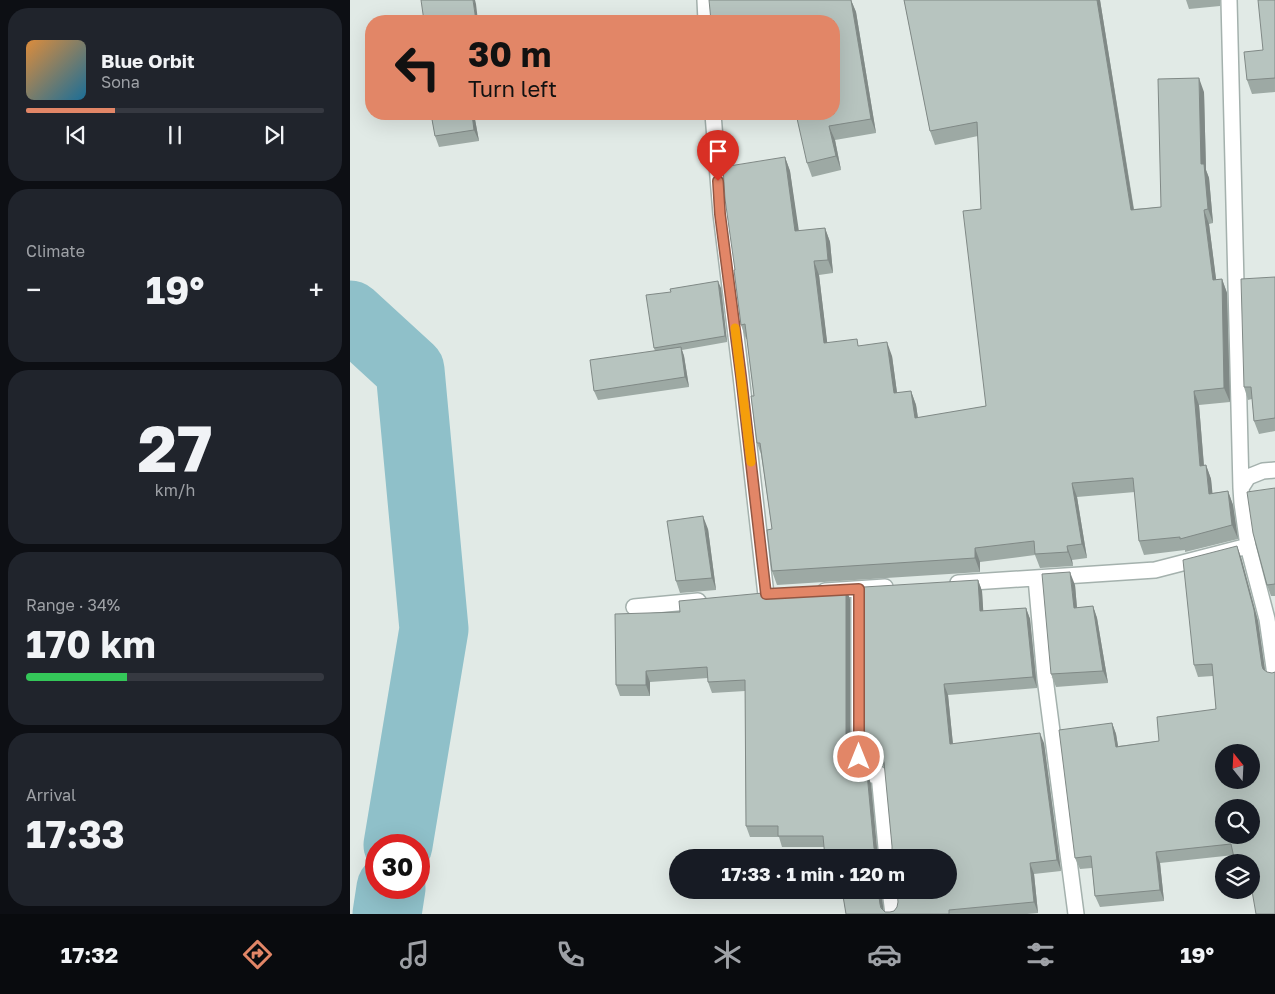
<!DOCTYPE html>
<html lang="en">
<head>
<meta charset="utf-8">
<style>
	body { margin:0; font-family:"Golos Text",sans-serif; background:#20242c; color:#f1f3f6; height:100vh; display:flex; flex-direction:column; font-size:19px; white-space:nowrap }
	* { box-sizing:border-box; margin:0 }
	p { font-size:16px; color:#9ea1a6 }
	.icon { flex:none; width:28px; height:28px; fill:none; stroke:currentColor; stroke-width:2; stroke-linecap:round; stroke-linejoin:round }
	.map { position:relative; flex:1; overflow:hidden }
	.side { display:flex; flex-direction:column; gap:8px; padding:8px; background:#0d0f14; width:350px }
	.side>* { flex:none }
	.top-card { position:absolute; left:15px; top:15px; width:475px; height:105px; border-radius:20px; box-shadow:0 5px 20px #0002; background:#e28667; color:#111; overflow:hidden }
	.needle { width:32px; rotate:342deg }
	.buttons { position:absolute; left:865px; top:744px; display:grid; gap:10px }
	.buttons a { display:grid; place-items:center; width:45px; height:45px; border-radius:50%; background:#171b24; box-shadow:0 5px 20px #0002; font-size:25px }
	.speed { position:absolute; left:15px; top:834px; display:flex; gap:10px; font-size:25px; font-weight:700; text-align:center }
	.speed>* { display:grid; place-content:center; width:65px; height:65px; border-radius:50%; background:#171b24; box-shadow:0 5px 20px #0002; line-height:1 }
	.speed .limit { border:8px solid #d22; background:#fff; color:#111 }
	.pin { position:absolute; display:grid; place-items:center; width:42px; height:42px; color:#fff; margin:-51px -21px; border-radius:50% 50% 50% 0; rotate:-45deg; box-shadow:0 0 5px #0007 }
	.pin .icon { rotate:45deg }
	.me { position:absolute; width:55px; margin:-28px; rotate:0deg; stroke-linejoin:round; filter:drop-shadow(0 0 4px #0008) }
	.turn { display:flex; align-items:center; gap:18px; height:105px; padding:0 20px; font-size:22px }
	.turn .icon { width:65px; height:65px; stroke-width:2.5 }
	.turn b { display:block; font-size:35px; line-height:42px }
	.big { font-size:38px; font-weight:700; line-height:1.1 }
	.side .widget { flex:1; display:flex; flex-direction:column; justify-content:center; gap:8px; min-width:0; padding:0 18px; border-radius:20px; background:#20242c }
	.side .dial { align-items:center; gap:0 }
	.dial b { font-size:65px; line-height:1 }
	.song { display:flex; align-items:center; gap:15px }
	.cover { width:60px; height:60px; border-radius:8px; background:linear-gradient(135deg,hsl(30 70% 55%),hsl(200 70% 35%)) }
	.played { height:5px; border-radius:2px; background:linear-gradient(90deg,#e28667 30%,#363941 30%) }
	.keys { display:flex; justify-content:space-around; direction:ltr }
	.heat { display:flex; justify-content:space-between; align-items:center; font-size:28px; direction:ltr }
	.charge { height:8px; border-radius:4px; background:linear-gradient(90deg,#34c759 34%,#363941 0) }
	.trip { position:absolute; left:319px; top:849px; width:288px; height:50px; border-radius:25px; background:#171b24; box-shadow:0 5px 20px #0002; font-weight:700; line-height:50px; text-align:center }
	.tab-bar { display:flex; height:80px; justify-content:space-around; align-items:center; background:#090b0e; color:#9ea1a6 }
	.tab-bar .icon { width:35px; height:35px }
	.tab-bar .active { color:#e28667 }
	.tab-bar b { font-size:22px; color:#f1f3f6 }
	main { display:flex; flex:1; min-height:0 }
	.map>svg:first-child { display:block }
	.lines { fill:none; stroke-linecap:round; stroke-linejoin:round }
	.river { stroke:#8fc0c9; stroke-width:69 }
	.street-casing { stroke:#a4b1ad; stroke-width:18 }
	.street { stroke:#fff; stroke-width:15 }
	.wall { fill:#9da9a4 }
	.shaded-wall { fill:#808986 }
	.building { fill:#b7c4bf; stroke:#808986; fill-rule:evenodd }
	.route-casing { stroke:#935743; stroke-width:12 }
	.route { stroke:#e28667; stroke-width:9 }
	.slow { stroke:#f59e0b; stroke-width:9 }
</style>
</head>
<body>
<main>
<section class="side">
<div class="widget">
<div class="song"><i class="cover"></i><div><b>Blue Orbit</b><p>Sona</p></div></div>
<div class="played"></div>
<div class="keys"><svg class="icon" aria-label="previous" viewBox="0 0 24 24"><path d="M18 5L8 12l10 7zM5 5v14"/></svg><svg class="icon" aria-label="pause" viewBox="0 0 24 24"><path d="M8 5v14M16 5v14"/></svg><svg class="icon" aria-label="next" viewBox="0 0 24 24"><path d="M6 5l10 7-10 7zM19 5v14"/></svg></div>
</div>
<div class="widget"><p>Climate</p>
<div class="heat"><a>−</a><b class="big">19°</b><a>+</a></div>
</div>
<div class="widget dial"><b>27</b><p>km/h</p></div>
<div class="widget"><p>Range · 34%</p><b class="big">170 km</b><div class="charge"></div></div>
<div class="widget"><p>Arrival</p><b class="big">17:33</b></div>
</section>
<div class="map">
<svg width="925" height="914" viewBox="0 0 925 914">
	<rect width="100%" height="100%" fill="#e1eae6"/>
	<g class="lines">
		<path class="river" d="M0,315L60,370L84,629L48,845
			M37,914L41,888"/>
		<g class="street-casing">
			<path id="street" d="M355,0L356,21
				M879,0L891,488
				M363,114L371,214L391,376L416,595
				M925,470L913,471L898,477L891,488L892,503L898,546L917,619L925,675
				M686,578L695,678L726,914
				M608,583L805,570L898,546
				M509,589V776L529,774L537,858
				M475,591L535,587
				M284,607L348,601
				M540,890L543,914"/>
		</g>
		<use href="#street" class="street"/>
	</g>
	<path class="wall" d="M501,0L506,12L526,133L485,140L491,170L462,177L457,163L484,114Z
		M554,0H750L784,209L811,207L854,92L856,170L859,178L863,223L859,224L866,280L872,279L877,293L880,402L849,405L854,465H856L861,479L862,493L878,491L883,505L888,539L835,552V550L794,555L789,541L785,492L727,497L737,558L722,560L723,566L690,568L685,555L630,562V572L427,585L422,571V529L411,454L407,443L404,396L397,339H396L391,325L385,270L435,157L440,171L448,231L475,228L480,242L483,273L469,275L477,343L510,346L542,356L547,393L561,391L566,405L568,418L636,406L631,209L628,136L585,145L580,131Z
		M836,0H870V6L839,9Z
		M925,0V92L902,94L897,80L913,50Z
		M81,114H124L129,141L89,147L85,136Z
		M925,277V431L909,434L904,421L902,399L898,400L894,387Z
		M371,288L377,342L332,350L334,356L339,387L248,400L244,391L305,351L304,348Z
		M925,488V596H921L917,585Z
		M358,529L366,590L330,593L326,581Z
		M891,557L908,621L915,670L903,893L893,894L892,890H901V862L884,855L810,863L814,901L750,907L745,896L742,868L730,869L725,858L762,723L766,734L768,746L809,741L866,709L863,676L848,677L844,665Z
		M628,580L632,591L633,611L676,608L680,619L687,688L598,695L603,744L694,743L711,871L684,874L688,913L677,914H496L492,890H531L533,910L535,912H540L544,911L598,858H475L474,847H432L429,837H400L396,826L395,691L362,693L358,682V678L300,682V696H270L266,685L330,612L500,599V772L501,774L517,773L521,784L527,854L530,856H533L539,854L542,851V846L535,767L532,765L518,766L514,755Z
		M725,585L727,608L743,606L747,618L758,683L706,687L701,674Z"/>
	<path class="shaded-wall" d="M123,0H125L126,4L128,21H126Z
		M501,0L506,12L526,133L521,119Z
		M747,0H750L786,224L781,210Z
		M849,78L854,92L856,170L859,178L863,223L858,209L851,164Z
		M122,114H124L129,141L124,130Z
		M479,126L485,140L491,170L486,156Z
		M435,157L440,171L451,245L445,231Z
		M854,210L859,224L868,294L863,280Z
		M475,228L480,242L483,273L478,260Z
		M464,261L469,275L479,357L474,343Z
		M872,279L877,293L880,402L874,388Z
		M368,281L371,288L377,342L375,336Z
		M537,342L542,356L549,407L544,393Z
		M331,347L334,356L339,387L335,377Z
		M561,391L566,405L570,432L565,418Z
		M844,391L849,405L855,480L850,466Z
		M856,465L861,479L864,507L859,494Z
		M722,483L727,497L737,558L732,544Z
		M878,491L883,505L888,539L882,525Z
		M353,516L358,529L366,590L362,578Z
		M717,546L722,560L723,566L718,552Z
		M887,546L891,557L908,621L916,677L912,666Z
		M625,548L630,562V572L625,558Z
		M720,572L725,585L728,620L724,608Z
		M628,580L632,591L634,622L630,611Z
		M496,588L500,599V776L496,765Z
		M743,606L747,618L758,683L753,671Z
		M676,608L680,619L687,688L683,677Z
		M296,671L300,682V696L296,685Z
		M594,684L598,695L604,755L600,744Z
		M762,723L766,734L770,758L766,747Z
		M690,733L694,743L711,871L707,860Z
		M517,773L521,784L528,858L524,848Z
		M806,852L810,863L814,901L810,890Z
		M680,863L684,874L688,913L684,902Z
		M528,890H531L534,914L530,904Z"/>
	<path class="building" d="M71,0H123L126,21H74Z
		M359,0H501L521,119L479,126L486,156L457,163L446,114H484V21H361Z
		M554,0H747L781,210L811,207L808,79L849,78L851,164H854L858,209L854,210L863,280L872,279L874,388L844,391L850,466L856,465L859,494L878,491L882,525L830,539V537L789,541L783,478L722,483L732,544L717,546L718,552L685,554L684,541L625,548V558L422,571L417,530L422,529L410,443H407L401,396H404L395,324L391,325L384,270H385L375,199L373,167L435,157L445,231L475,228L478,260L464,261L474,343L507,339L508,346L537,342L544,393L561,391L565,418L636,406L613,211L631,209L627,122L580,131Z
		M908,0H925V78L897,80L894,52L913,50Z
		M81,114H122L124,130L85,136Z
		M925,277V418L904,421L901,387H894L891,279Z
		M368,281L375,336L304,348L296,295L321,292L320,289Z
		M331,347L335,377L244,391L240,360Z
		M925,488V584L917,585L903,533L897,492Z
		M353,516L362,578L326,581L317,521Z
		M887,546L904,610L912,666L913,669L917,672L922,673L925,672V914H906L901,885V862H885L881,844L806,852L810,890L745,896L741,856L725,858L709,730L762,723L766,747L809,741L807,717L866,709L862,664L844,665L833,560ZM874,752H901V780H874ZM874,808H901V835H874Z
		M720,572L724,608L743,606L753,671L701,674L692,574Z
		M628,580L630,611L676,608L683,677L594,684L600,744L690,733L707,860L680,863L684,902L599,910V914H496L492,890H528L530,904L531,908L535,912H540L544,911L547,907L548,902L547,890H598V858H475L473,836H428V826H396L395,680L358,682L357,667L296,671V685H266L265,614L330,612L329,601L413,593L496,588V765L497,770L501,774L517,773L524,848L526,853L530,856H533L539,854L542,851V846L534,762L532,757L528,754L514,755V587Z"/>
	<g class="lines">
		<g class="route-casing">
			<path id="route" d="M368,181L370,214L391,376L416,594L509,589V757"/>
		</g>
		<use href="#route" class="route"/>
		<path class="slow" d="M385,328L401,462"/>
	</g>
</svg>
<div class="buttons">
<a><svg class="needle" viewBox="-14 -14 28 28"><path d="M0-13l5 13h-10z" fill="#e53935"/><path d="M0 13l5-13h-10z" fill="#9ea1a6"/></svg></a>
<a><svg class="icon" aria-label="search" viewBox="0 0 24 24"><circle cx="10" cy="10" r="6"/><path d="M15 15l6 6"/></svg></a>
<a><svg class="icon" aria-label="layers" viewBox="0 0 24 24"><path d="M12 4l9 5-9 5-9-5zM3 14l9 5 9-5"/></svg></a>
</div>
<div class="speed"><div class="limit">30</div></div>
<div class="pin" style="left:368px;top:181px;background:#d93025"><svg class="icon" aria-label="arrive" viewBox="0 0 24 24"><path d="M6 21V4h12l-3 4 3 4H6"/></svg></div>
<svg class="me" style="left:509px;top:757px" viewBox="-20 -20 40 40"><circle r="17" fill="#e28667" stroke="#fff" stroke-width="3"/><path d="M0-11L8 9 0 5-8 9z" fill="#fff"/></svg>
<div class="trip">17:33 · 1 min · 120 m</div>
<div class="top-card">
<div class="turn"><svg class="icon" aria-label="left" viewBox="0 0 24 24"><path d="M17 20v-9H6M10 6l-5 5 5 5"/></svg><div><b>30 m</b>Turn left</div></div>
</div>
</div>
</main>
<nav class="tab-bar">
<b>17:32</b>
<svg class="icon active" aria-label="directions" viewBox="0 0 24 24"><path d="M12 3l9 9-9 9-9-9zM9 14v-3h6M13 9l2 2-2 2"/></svg>
<svg class="icon" aria-label="music" viewBox="0 0 24 24"><path d="M9 18V5l10-2v13"/><circle cx="6" cy="18" r="3"/><circle cx="16" cy="16" r="3"/></svg>
<svg class="icon" aria-label="phone" viewBox="0 0 24 24"><path d="M5 4h4l2 5-3 2q2 4 5 5l2-3 5 2v4C11 20 4 13 5 4z"/></svg>
<svg class="icon" aria-label="climate" viewBox="0 0 24 24"><path d="M12 3v18M4 7l16 10M4 17L20 7"/></svg>
<svg class="icon" aria-label="car" viewBox="0 0 24 24"><path d="M5 17H2v-5l4-1 3-4h7l3 4 3 1v5h-3M9 17h6M6 11h13"/><circle cx="7" cy="17" r="2"/><circle cx="17" cy="17" r="2"/></svg>
<svg class="icon" aria-label="filters" viewBox="0 0 24 24"><path d="M4 7h16M4 17h16"/><circle cx="9" cy="7" r="2"/><circle cx="15" cy="17" r="2"/></svg>
<b>19°</b>
</nav>
</body>
</html>
